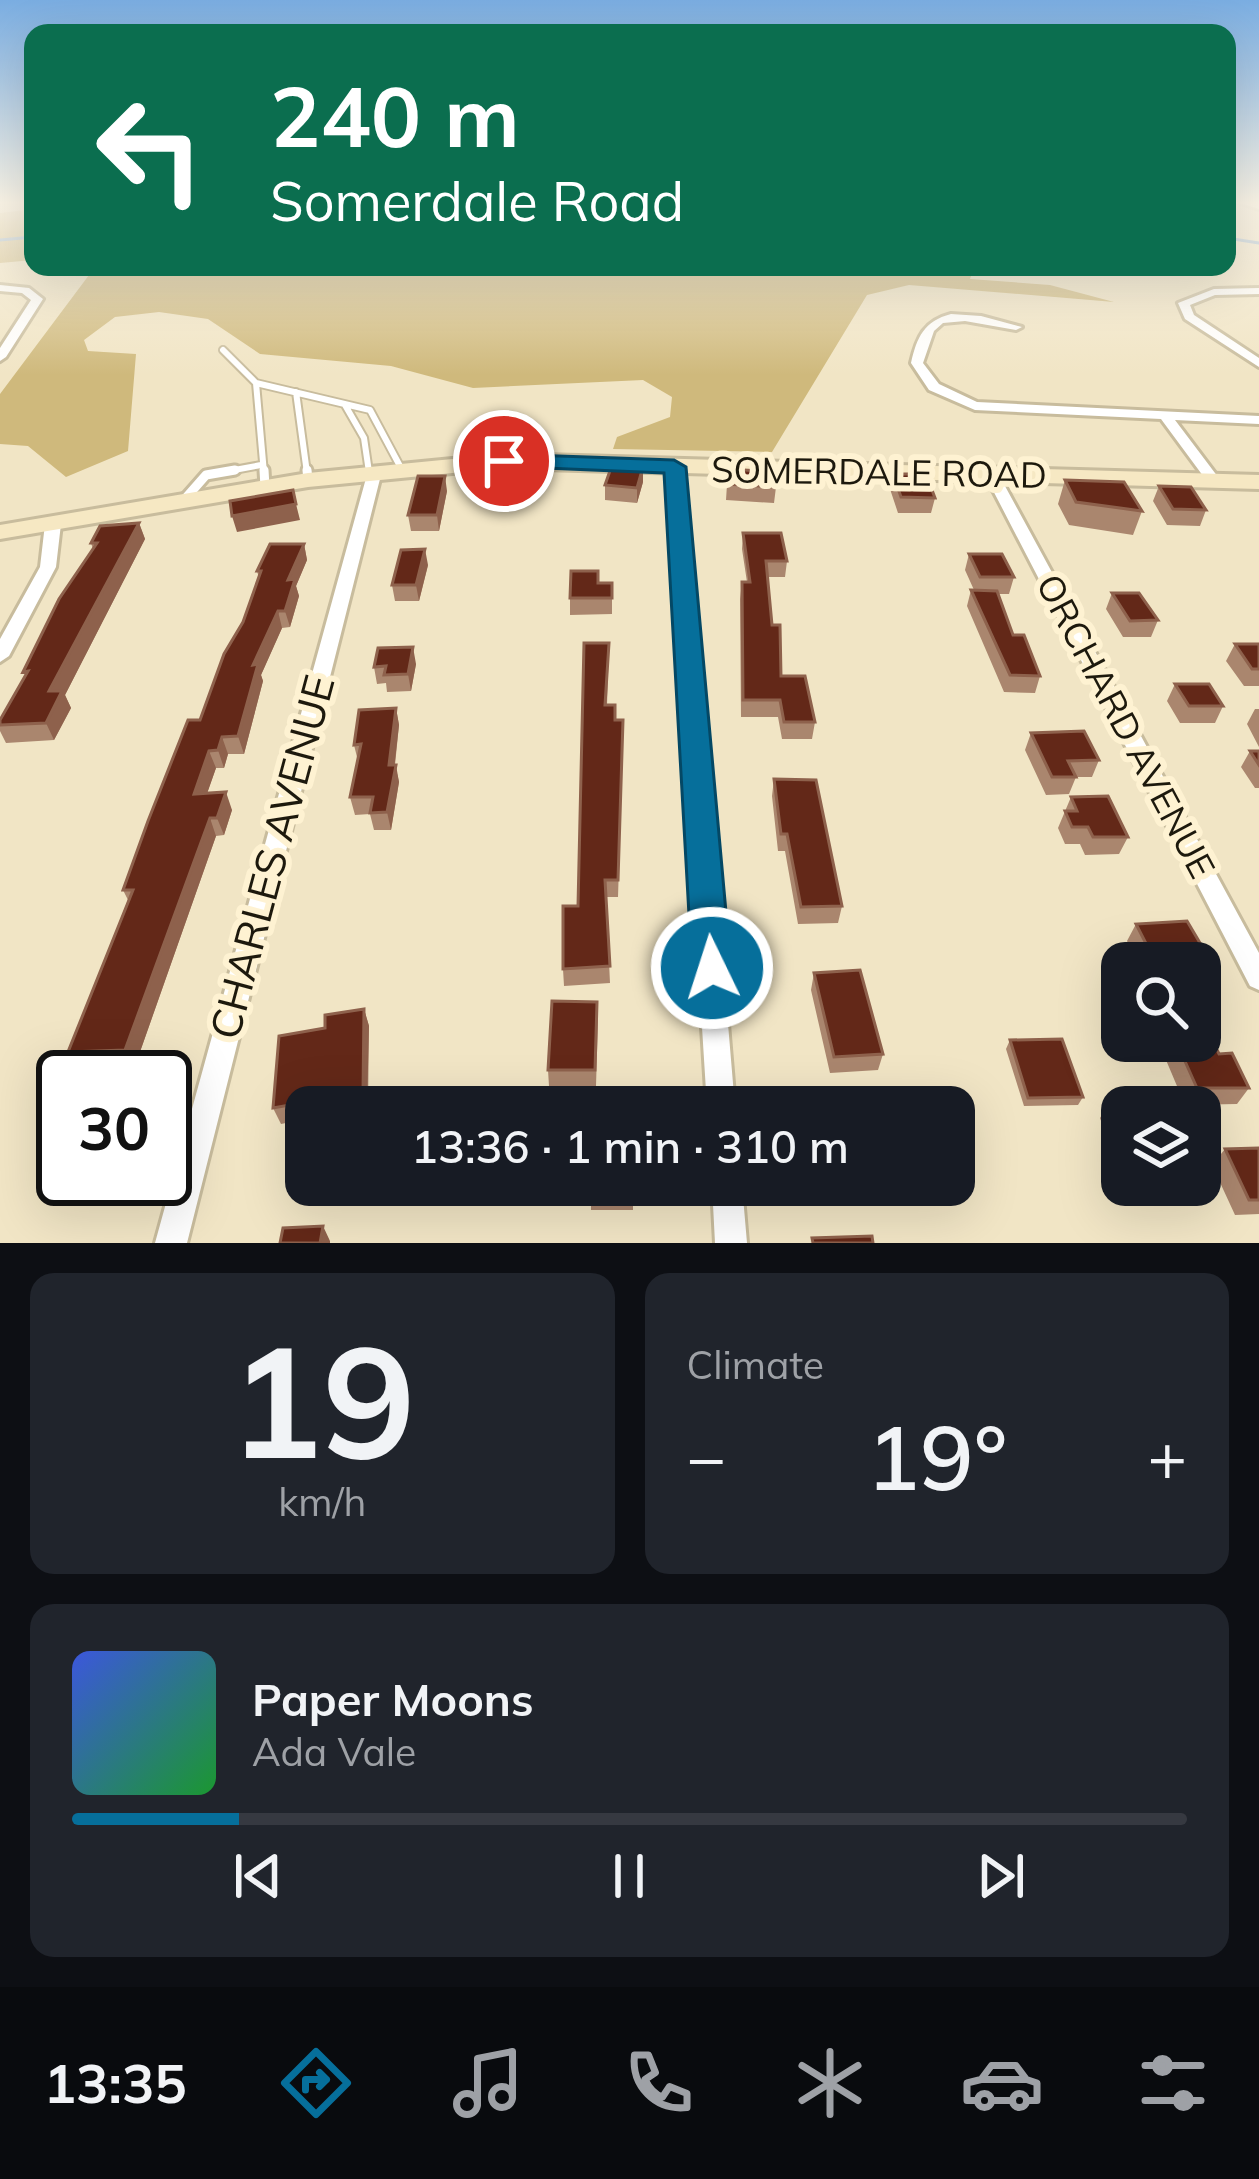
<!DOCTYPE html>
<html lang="en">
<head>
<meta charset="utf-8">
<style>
	body { margin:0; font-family:Mulish,sans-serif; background:#20242c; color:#f1f3f6; height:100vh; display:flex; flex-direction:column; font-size:45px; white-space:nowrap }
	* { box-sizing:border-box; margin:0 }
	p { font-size:39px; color:#9ea1a6 }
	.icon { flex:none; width:66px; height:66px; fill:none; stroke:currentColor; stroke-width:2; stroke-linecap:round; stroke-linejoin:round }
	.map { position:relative; height:1243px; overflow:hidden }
	.drawer { display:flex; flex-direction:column; gap:30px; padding:30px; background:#0d0f14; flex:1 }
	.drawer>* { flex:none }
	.guide { position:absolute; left:24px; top:24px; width:1212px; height:252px; border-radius:24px; box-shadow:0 12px 48px #0002; background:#0b6e4f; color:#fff; overflow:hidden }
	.controls { position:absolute; left:1101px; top:942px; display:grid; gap:24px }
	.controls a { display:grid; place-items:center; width:120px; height:120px; border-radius:24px; background:#171b24; box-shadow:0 12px 48px #0002; font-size:60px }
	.speed { position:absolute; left:36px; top:1050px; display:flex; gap:24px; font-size:60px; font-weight:700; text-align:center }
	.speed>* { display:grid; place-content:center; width:156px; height:156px; border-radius:50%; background:#171b24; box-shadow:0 12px 48px #0002; line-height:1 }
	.speed .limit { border:6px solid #111; border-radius:18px; background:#fff; color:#111 }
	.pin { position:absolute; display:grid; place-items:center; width:102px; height:102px; color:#fff; margin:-51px; border:6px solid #fff; border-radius:50%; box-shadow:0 3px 12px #0007 }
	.me { position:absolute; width:132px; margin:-66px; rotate:356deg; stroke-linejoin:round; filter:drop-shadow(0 0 9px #0008) }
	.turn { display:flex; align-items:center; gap:42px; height:252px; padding:0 48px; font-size:54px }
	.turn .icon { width:156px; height:156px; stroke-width:2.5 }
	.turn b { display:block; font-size:84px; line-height:102px }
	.big { font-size:90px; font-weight:600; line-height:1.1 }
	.drawer .widget { flex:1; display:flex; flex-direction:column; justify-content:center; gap:18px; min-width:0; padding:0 42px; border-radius:24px; background:#20242c }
	.drawer .dial { align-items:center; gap:0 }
	.dial b { font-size:156px; line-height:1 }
	.song { display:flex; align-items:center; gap:36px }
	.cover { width:144px; height:144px; border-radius:18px; background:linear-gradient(135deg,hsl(230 70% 55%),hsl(130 70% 35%)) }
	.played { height:12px; border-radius:6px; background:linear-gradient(90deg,#066f9b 15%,#363941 15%) }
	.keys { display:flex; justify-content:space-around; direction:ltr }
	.heat { display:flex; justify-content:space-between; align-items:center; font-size:66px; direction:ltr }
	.drawer .tiles { flex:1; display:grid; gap:30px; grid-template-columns:1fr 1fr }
	.widget:last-child { grid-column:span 2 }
	.trip { position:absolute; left:285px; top:1086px; width:690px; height:120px; border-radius:24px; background:#171b24; box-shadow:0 12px 48px #0002; font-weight:600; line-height:120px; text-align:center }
	.tab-bar { display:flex; height:192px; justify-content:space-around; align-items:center; background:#090b0e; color:#9ea1a6 }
	.tab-bar .icon { width:84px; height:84px }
	.tab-bar .on { color:#066f9b }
	.tab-bar b { font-size:54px; color:#f1f3f6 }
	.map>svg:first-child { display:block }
	.green { fill:#cfb97c }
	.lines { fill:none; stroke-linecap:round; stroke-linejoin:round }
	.stream { stroke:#75a3d6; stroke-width:3 }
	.service-far1-casing { stroke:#c8bc9d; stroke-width:10 }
	.service-casing { stroke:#c8bc9d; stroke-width:15 }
	.minor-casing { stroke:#c8bc9d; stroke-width:6 }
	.secondary-casing { stroke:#c8bc9d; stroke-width:6 }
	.service-far1 { stroke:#fff; stroke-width:6 }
	.service { stroke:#fff; stroke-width:9 }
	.minor { fill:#fff; fill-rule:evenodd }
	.secondary { fill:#f6e8c3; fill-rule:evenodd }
	.wall { fill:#aa866e }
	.shaded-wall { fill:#8e614c }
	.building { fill:#632818; stroke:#8e614c; stroke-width:3 }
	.route { fill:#066f9b; stroke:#044865; stroke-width:3 }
	.labels { text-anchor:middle; stroke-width:12; stroke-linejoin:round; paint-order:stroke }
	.street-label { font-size:36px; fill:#1d190d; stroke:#fef2d2 }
	.near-street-label { font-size:42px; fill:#1d190d; stroke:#fef2d2 }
</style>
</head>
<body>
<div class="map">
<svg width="1259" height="1243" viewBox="0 0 1259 1243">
	<rect width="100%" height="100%" fill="#f1e5c5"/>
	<path class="green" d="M33,209V260L0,263V213Z
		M95,267H974L970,279L1050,285L1114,302L909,285L867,295L772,452L613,449L617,437L670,417L672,397L643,380L473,388L391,366L260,354L208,319L159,312L115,317L84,340L88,351L136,354L128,451L66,477L28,446L0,444V394Z"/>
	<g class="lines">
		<path class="stream" d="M1227,238L1259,243
			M0,240L33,237"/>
		<g class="service-far1-casing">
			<path id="service-far1" d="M223,350L256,383L264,473
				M256,383L370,410L401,468
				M296,392L307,473
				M345,405L364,438L369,472
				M218,473L261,465"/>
		</g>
		<g class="service-casing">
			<path id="service" d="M264,470L265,487
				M307,470L308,480
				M184,500L206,475L235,470"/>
		</g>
		<g class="minor-casing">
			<path id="minor" d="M1240,201L1259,203V209L1241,203Z
				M0,285L29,288L43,299L6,357L0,361V348L31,300L22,293L0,291Z
				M1259,288V294L1215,295L1190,305L1194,315L1259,358V367L1185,319L1178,303L1214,289Z
				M951,314L981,316L1022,327L1016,330L965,321L943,323L934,331L923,363L939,384L977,402L1259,416V424L1175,420L1221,481L1214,485L1209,484L1161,419L975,410L929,390L911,363C917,337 924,321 951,314Z
				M674,463L681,467L735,1107H707L667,467Z
				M375,467L382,471L187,1243H155L368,471Z
				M992,471L999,475L1259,953V990L1250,986L985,475Z
				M53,519L61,524L56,567L9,656L0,662V639L40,567L45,524Z
				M712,1185H742L747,1243H715Z"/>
		</g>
		<g class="secondary-casing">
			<path id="secondary" d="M504,454L1259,475V489L504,468L308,487L0,539V525L308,473Z"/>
		</g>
		<use href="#service-far1" class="service-far1"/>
		<use href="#service" class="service"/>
		<use href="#minor" class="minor"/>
		<use href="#secondary" class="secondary"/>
	</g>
	<path class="wall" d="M728,469L776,487L774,503L726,500Z
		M893,474L935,498L931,513H898L890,489Z
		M1065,480L1142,511L1133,535L1069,525L1058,504Z
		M643,482L637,503L605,500V485Z
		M1159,486L1206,510L1200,526L1167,525L1153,501Z
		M447,491L439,531H411L408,515Z
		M139,523L145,539L65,695L71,708L54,740L6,743L0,731V720L26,676L23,672L93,549L91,543Z
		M743,533L787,561L785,577H767L772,625L781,676L815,722L812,739H782L778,717H741L740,599L742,582H747L742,549Z
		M304,544L307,560L296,586L299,596L290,627L282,628L261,675L263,681L244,754H228L224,768H216L207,793L232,810L224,835L216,836L135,1066L79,1068L68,1052L128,900L123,890L243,622L259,578L257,571Z
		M969,554L1014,577L1009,594H998L1013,635L1040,676L1035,693L1004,692L967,606L971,590H974L965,570Z
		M428,565L419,601H395L392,585Z
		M598,583H612V614L570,615V598Z
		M1112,593L1158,620L1151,637H1123L1106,609Z
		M609,643L607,705L623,737L618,897H606L610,983L564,986L563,969L578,906Z
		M1235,644H1259V686H1244L1226,661Z
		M416,664L411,691L387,692L386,683L377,684L374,667Z
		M1175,684L1223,706L1215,723H1180L1167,701Z
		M396,708L399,725L395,765L399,782L391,830H374L370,814L355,815L350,797L358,761L354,745Z
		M1255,709H1259V747L1247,724Z
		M1031,733L1099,760L1092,777H1076L1069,794L1046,795L1025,750Z
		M1250,751H1259V788H1255L1241,767Z
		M774,779L842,906L838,923L798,924L785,851H778L772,796Z
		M1071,797L1128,837L1119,854L1085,855L1080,844H1065L1058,828Z
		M1136,924L1210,960L1200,976L1209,991L1200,1004V963H1138L1127,941Z
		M814,973L883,1054L878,1070L830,1073L811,990Z
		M364,1009L369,1026L368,1107H306V1119L281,1124L273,1108L325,1028Z
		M598,1019L596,1086H549L548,1070Z
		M1010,1040L1083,1097L1078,1105L1024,1106L1006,1049Z
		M1158,1041H1200L1219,1054L1249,1088L1237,1104L1185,1105Z
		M1105,1110H1122V1165H1117L1100,1118Z
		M1259,1148V1214L1235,1215L1212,1165L1225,1149Z
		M591,1185H633V1210H591Z
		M802,1185H878L879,1191L874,1206H804Z"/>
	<path class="shaded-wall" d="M643,467V482L637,503V488Z
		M445,476L447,491L439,531L437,515Z
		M296,504L300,520L237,532L232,516Z
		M139,523L145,539L65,695L71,708L54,740L46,723L49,691Z
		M304,544L307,560L296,586L299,596L290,627L285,611L288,580Z
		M425,549L428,565L419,601L416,585Z
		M278,611L282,628L261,675L263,681L244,754L238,736L253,665Z
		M413,647L416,664L411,691L408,674Z
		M396,708L399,725L393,779L396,765L399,782L391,830L387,812L389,765Z
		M222,737L228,754L224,768L218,750Z
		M209,751L216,768L201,811L194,794Z
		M226,792L232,810L224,835L217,818Z
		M210,818L216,836L135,1066L125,1050Z
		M364,1009L369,1026L367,1107L363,1092Z
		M323,1226L330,1241V1243H320Z"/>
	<path class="building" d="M612,465L643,467L637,488L605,485Z
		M728,469L776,472V487L727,484Z
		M893,474H926L935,498L901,497Z
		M418,476H445L437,515H408Z
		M1065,480L1124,482L1142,511L1076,502Z
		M1159,486L1191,487L1206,510L1173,509Z
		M293,490L296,504L232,516L230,501Z
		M139,523L49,691H62L46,723L0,725V720L28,671L23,672L59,599L97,543H91L100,526Z
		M743,533H781L787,561H766L772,625H780L781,676H805L815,722H784L780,700H743L742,582H750Z
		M270,544H304L288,580L295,579L285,611H278L253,665L258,664L238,736L222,737L218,750L209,751L194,794L226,792L217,818H210L125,1050L68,1052L133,890H123L148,821L188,720H200L224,654L243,622L261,571H257Z
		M425,549L416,585H392L401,550Z
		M969,554H1002L1014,577H980Z
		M571,571H598V583H612V598H570Z
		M971,590L997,591L1013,635H1024L1040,676L1010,675Z
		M1112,593H1139L1158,620L1130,621Z
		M584,643H609L605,705H615V720H623L618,880H605L610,966L563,969V906H578Z
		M1235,644H1259V669H1252Z
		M413,647L408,674L384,675L386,666L374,667L378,648Z
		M1175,684H1209L1223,706H1189Z
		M396,708L389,765H396L387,812L370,813L373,797H350L361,744L354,745L359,710Z
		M1084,731L1099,760L1068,761L1076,777H1052L1031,733Z
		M1250,751H1259V765Z
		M774,779L816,780L842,906L801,907L787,834H781Z
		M1108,796L1128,837H1093L1088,827H1072L1065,811H1077L1071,797Z
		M1187,921L1210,960L1192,961L1193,963H1156L1136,924Z
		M860,970L883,1054L834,1057L814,973Z
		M1200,976L1209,991L1200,992Z
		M552,1001L597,1002L595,1070H548Z
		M364,1009L363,1092L273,1108L279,1036L325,1028V1015Z
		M1200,1014L1219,1054L1232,1053L1249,1088H1197L1176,1041H1200Z
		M1062,1039L1083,1097L1028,1098L1010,1040Z
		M1105,1110H1122V1157Z
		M1259,1148V1200H1249L1225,1149Z
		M591,1185H633V1195H590Z
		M807,1185H878L879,1191L808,1190Z
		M323,1226L320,1243H280L283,1228Z
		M872,1236L873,1243H813L812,1238Z"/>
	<linearGradient id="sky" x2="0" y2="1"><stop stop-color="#7aade1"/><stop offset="0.54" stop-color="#f9f3e5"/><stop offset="1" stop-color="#f9f3e5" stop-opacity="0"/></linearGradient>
	<rect width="1259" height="375" fill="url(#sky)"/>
	<path class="route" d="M504,454L674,460L686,467L731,968L725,980L712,985L698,980L692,968L664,473L496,466L493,461Z"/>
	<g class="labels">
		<g class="street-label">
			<text transform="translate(879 472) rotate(1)" y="13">SOMERDALE ROAD</text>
			<text transform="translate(1126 726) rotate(62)" y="13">ORCHARD AVENUE</text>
		</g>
		<g class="near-street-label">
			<text transform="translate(272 857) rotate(-75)" y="15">CHARLES AVENUE</text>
		</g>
	</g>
</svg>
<div class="controls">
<a><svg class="icon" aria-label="search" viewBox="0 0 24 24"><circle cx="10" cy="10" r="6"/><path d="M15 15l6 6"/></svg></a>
<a><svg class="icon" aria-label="layers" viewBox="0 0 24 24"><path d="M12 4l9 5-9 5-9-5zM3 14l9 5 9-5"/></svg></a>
</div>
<div class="speed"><div class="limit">30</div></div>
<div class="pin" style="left:504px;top:461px;background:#d93025"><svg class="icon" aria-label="arrive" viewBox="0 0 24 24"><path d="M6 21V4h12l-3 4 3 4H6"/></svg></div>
<svg class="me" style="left:712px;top:968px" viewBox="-20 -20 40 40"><circle r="17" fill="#066f9b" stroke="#fff" stroke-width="3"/><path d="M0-11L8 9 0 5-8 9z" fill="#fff"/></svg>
<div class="trip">13:36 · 1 min · 310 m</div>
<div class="guide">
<div class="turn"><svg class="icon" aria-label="left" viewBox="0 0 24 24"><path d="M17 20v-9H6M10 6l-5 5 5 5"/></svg><div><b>240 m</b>Somerdale Road</div></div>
</div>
</div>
<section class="drawer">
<div class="tiles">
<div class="widget dial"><b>19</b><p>km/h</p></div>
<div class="widget"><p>Climate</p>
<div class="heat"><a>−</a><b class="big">19°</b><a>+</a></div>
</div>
<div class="widget">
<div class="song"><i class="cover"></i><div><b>Paper Moons</b><p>Ada Vale</p></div></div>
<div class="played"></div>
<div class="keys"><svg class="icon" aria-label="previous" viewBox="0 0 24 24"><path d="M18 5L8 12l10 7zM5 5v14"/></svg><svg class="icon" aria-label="pause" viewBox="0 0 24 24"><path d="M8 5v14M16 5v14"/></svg><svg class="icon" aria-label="next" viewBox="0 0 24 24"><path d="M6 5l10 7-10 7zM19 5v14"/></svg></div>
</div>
</div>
</section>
<nav class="tab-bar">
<b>13:35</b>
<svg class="icon on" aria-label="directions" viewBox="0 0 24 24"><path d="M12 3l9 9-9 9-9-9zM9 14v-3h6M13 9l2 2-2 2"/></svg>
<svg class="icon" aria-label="music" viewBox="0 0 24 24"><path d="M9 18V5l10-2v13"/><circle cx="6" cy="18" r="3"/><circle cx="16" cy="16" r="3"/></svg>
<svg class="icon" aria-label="phone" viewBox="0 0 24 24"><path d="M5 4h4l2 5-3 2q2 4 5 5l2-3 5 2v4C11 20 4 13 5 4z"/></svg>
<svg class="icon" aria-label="climate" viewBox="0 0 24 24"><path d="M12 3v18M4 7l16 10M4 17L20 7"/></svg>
<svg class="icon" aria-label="car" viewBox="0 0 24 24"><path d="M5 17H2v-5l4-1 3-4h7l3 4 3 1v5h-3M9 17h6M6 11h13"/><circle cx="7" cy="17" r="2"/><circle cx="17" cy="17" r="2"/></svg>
<svg class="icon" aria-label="filters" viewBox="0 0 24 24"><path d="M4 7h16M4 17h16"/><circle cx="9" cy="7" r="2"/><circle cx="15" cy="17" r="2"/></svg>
</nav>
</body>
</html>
